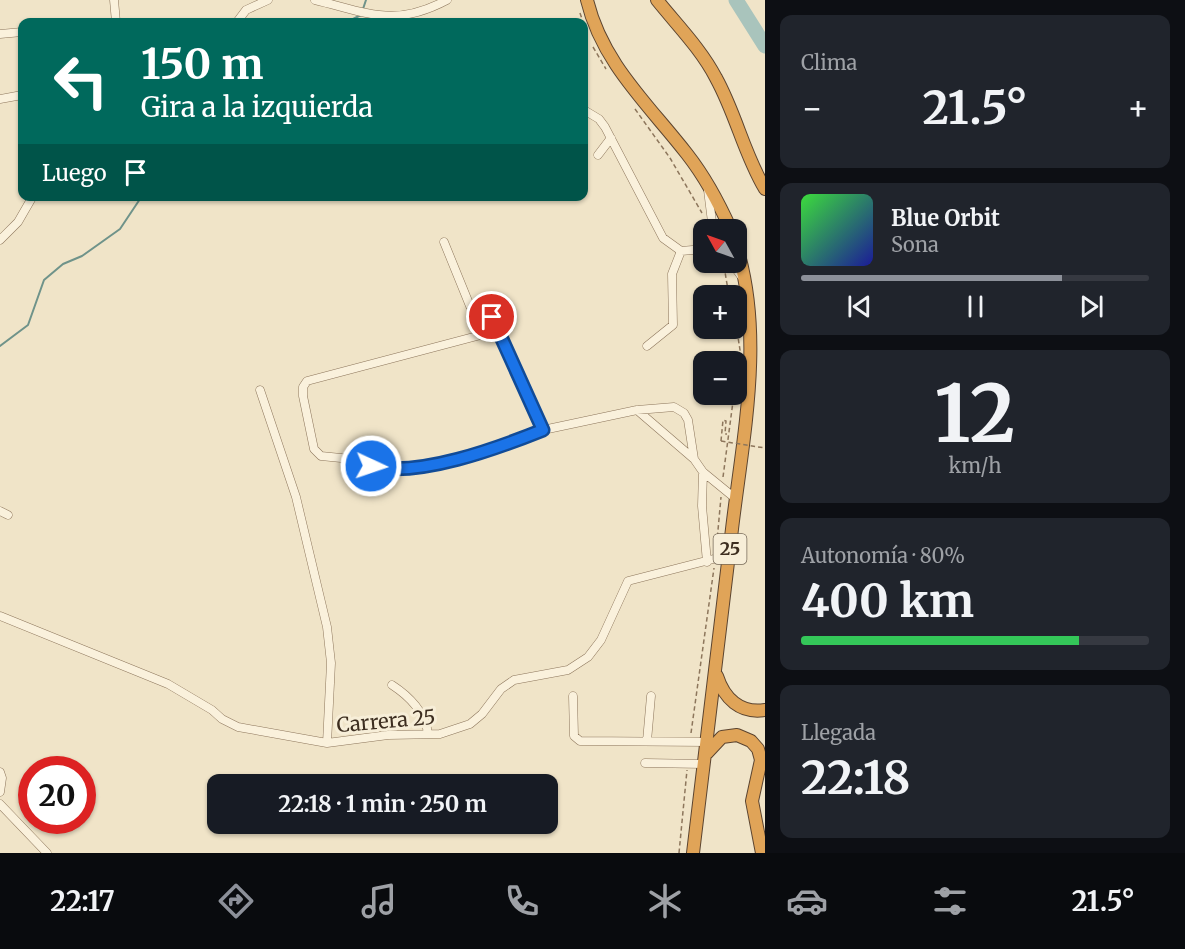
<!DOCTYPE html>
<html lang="es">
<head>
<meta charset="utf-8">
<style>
	body { margin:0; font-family:Merriweather,serif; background:#20242c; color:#f1f3f6; height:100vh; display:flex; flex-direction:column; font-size:22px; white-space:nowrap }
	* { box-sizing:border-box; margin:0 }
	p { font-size:20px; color:#9ea1a6 }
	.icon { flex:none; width:33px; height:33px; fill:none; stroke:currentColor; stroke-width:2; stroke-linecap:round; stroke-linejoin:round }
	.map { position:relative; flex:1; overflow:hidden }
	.side { display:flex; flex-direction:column; gap:15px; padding:15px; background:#0d0f14; width:420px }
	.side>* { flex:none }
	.guide { position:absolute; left:18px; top:18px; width:570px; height:183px; border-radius:12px; box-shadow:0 2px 4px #0004; background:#00695c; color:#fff; overflow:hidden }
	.needle { width:39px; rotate:310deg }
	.fabs { position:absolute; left:693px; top:219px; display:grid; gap:12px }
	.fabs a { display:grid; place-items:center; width:54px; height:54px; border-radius:12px; background:#171b24; box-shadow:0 2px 4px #0004; font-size:30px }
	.speed { position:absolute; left:18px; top:756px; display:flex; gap:12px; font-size:30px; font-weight:700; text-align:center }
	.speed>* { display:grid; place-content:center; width:78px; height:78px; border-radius:50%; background:#171b24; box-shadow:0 2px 4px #0004; line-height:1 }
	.speed .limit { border:9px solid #d22; background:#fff; color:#111 }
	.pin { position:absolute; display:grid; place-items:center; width:51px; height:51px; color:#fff; margin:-26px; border:3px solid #fff; border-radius:50%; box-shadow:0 2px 6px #0007 }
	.me { position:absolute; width:66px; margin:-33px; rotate:93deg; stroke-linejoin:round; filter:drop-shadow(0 0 4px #0008) }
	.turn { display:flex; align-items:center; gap:21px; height:126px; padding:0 24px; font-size:27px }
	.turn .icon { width:78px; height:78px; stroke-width:2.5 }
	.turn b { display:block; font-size:42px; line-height:51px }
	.then { display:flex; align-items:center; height:57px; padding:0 24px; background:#0003; gap:12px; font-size:22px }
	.big { font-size:45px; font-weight:700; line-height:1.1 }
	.side .tile { flex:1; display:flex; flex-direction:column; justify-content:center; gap:9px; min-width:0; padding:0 21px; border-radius:12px; background:#20242c }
	.side .dial { align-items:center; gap:0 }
	.dial b { font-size:78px; line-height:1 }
	.song { display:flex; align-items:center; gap:18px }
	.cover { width:72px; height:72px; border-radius:9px; background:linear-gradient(135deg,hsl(120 70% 55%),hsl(240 70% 35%)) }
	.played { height:6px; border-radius:3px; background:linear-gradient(90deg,#8c9099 75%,#363941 75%) }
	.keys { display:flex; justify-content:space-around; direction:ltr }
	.heat { display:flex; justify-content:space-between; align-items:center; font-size:33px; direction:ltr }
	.charge { height:9px; border-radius:4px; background:linear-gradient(90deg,#34c759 80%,#363941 0) }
	.trip { position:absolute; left:207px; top:774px; width:351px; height:60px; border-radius:12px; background:#171b24; box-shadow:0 2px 4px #0004; font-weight:700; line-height:60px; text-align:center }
	.tab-bar { display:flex; height:96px; justify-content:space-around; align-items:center; background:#090b0e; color:#9ea1a6 }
	.tab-bar .icon { width:42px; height:42px }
	.tab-bar .current { color:#8c9099 }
	.tab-bar b { font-size:27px; color:#f1f3f6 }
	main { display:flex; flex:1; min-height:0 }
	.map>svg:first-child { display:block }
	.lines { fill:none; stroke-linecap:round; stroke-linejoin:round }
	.stream { stroke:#6f938a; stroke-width:2 }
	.river { stroke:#a9c4bc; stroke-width:15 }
	.minor-casing { stroke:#8d765c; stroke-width:9 }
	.highway-casing { stroke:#5b4430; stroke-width:14 }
	.path { stroke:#8d765c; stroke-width:1.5; stroke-dasharray:4.5 3; stroke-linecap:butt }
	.minor { stroke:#faf1dc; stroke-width:8 }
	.highway { stroke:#e0a458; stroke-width:12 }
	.path-bridge { stroke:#8d765c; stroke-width:1.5; stroke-dasharray:4.5 3; stroke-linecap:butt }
	.route-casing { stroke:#114b97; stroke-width:15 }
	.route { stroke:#1a73e8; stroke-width:10 }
	.labels { text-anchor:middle; stroke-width:6; stroke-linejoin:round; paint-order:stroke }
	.shield { fill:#f7eed8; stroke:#756857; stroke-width:1.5 }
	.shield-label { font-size:18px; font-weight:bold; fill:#3d2e20 }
	.street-label { font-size:20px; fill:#3d2e20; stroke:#f7eed8 }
</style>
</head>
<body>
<main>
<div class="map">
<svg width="765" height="853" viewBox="0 0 765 853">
	<rect width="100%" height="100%" fill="#f0e4c8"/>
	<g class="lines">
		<path class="stream" d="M347,22L361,15L366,0
			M0,346L28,325L44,280L63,264L82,256L120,229L142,196"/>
		<path class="river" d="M736,0L765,46"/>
		<g class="minor-casing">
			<path id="minor" d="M114,0L116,22
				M315,0C369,13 394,28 447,0
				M237,22L246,10L268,0
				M0,34L22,32
				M0,99L22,95
				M584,110L599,119L605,127L663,238L681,251L704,249
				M598,155L611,138
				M708,190L713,230
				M0,240L18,222L33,196
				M444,242L470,306L477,312L492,317L496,331L543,430
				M731,262L741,276
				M496,331L307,381L303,387V396L314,449L321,456L351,459L385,470L432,464L491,451L543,430L637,410L674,407L684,413L688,420L694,459L703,472L736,499
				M647,346L673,325L672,274L681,251
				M260,390L296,497L327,627L331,663L327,743
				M637,410L694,459
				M703,472L702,506L707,562
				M0,511L8,515
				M0,616L168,684L212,710L222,719L238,727L327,743L388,735L440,734L470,724L482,714L501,689L514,680L568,670L588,657L601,640L628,581L729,555
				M392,685C409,696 426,713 428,734
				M573,696L574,736L580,741L707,742
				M647,741L651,696
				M645,763L704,764
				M0,772L2,778L0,792
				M0,804L47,853"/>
		</g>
		<g class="highway-casing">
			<path id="highway" d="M587,0C602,63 649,105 687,154C705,177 719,203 731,230
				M657,0C677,25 701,49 716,78C736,114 744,154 765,189
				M717,676C724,698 740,714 765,710
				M707,753L722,737L737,735L751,741L758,749L761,760L752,801L762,853
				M693,853C707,745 720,637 732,529C743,436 765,336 736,245"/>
		</g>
		<path class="path" d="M580,13L583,22
			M593,47L606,69
			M635,109L670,158L702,213
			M724,266L729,296
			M736,324L740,350L736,378
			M721,441L723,420L726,421L725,434H727
			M723,477L734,394
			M716,552L721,497
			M691,733L714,568
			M679,853L687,770"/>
		<use href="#minor" class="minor"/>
		<use href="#highway" class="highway"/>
		<path class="path-bridge" d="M721,441L765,448"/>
	</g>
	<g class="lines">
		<g class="route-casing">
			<path id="route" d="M371,466C418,478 498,448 543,430L492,317"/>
		</g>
		<use href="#route" class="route"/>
	</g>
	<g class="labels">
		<rect class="shield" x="713.5" y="534" width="33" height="30" rx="4.5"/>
		<g class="shield-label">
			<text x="730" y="555">25</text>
		</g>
		<g class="street-label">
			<text transform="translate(386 721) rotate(-5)" y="7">Carrera 25</text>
		</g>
	</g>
</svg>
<div class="fabs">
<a><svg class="needle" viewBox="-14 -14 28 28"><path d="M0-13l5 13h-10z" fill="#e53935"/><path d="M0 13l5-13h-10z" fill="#9ea1a6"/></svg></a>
<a>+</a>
<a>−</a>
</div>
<div class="speed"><div class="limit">20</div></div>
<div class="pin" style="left:492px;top:317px;background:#d93025"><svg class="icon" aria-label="arrive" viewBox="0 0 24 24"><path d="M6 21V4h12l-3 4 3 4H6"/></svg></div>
<svg class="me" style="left:371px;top:466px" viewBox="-20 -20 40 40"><circle r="17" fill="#1a73e8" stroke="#fff" stroke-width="3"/><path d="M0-11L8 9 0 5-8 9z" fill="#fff"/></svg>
<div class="trip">22:18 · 1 min · 250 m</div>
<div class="guide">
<div class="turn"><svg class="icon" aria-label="left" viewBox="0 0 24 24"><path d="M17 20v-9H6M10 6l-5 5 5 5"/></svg><div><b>150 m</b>Gira a la izquierda</div></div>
<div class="then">Luego<svg class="icon" aria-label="arrive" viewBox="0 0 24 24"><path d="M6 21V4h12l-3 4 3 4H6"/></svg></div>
</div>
</div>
<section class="side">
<div class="tile"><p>Clima</p>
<div class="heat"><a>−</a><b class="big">21.5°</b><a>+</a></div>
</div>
<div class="tile">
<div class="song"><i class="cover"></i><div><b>Blue Orbit</b><p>Sona</p></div></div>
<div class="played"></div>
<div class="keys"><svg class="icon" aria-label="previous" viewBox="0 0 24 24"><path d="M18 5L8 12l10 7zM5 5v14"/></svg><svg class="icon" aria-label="pause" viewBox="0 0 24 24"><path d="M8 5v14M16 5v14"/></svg><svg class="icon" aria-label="next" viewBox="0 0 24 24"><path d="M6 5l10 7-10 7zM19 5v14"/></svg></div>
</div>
<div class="tile dial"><b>12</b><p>km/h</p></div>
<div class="tile"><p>Autonomía · 80%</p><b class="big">400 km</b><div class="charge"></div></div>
<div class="tile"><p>Llegada</p><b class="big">22:18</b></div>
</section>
</main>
<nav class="tab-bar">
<b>22:17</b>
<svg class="icon current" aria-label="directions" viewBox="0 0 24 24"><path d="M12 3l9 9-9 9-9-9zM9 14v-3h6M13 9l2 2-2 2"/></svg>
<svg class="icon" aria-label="music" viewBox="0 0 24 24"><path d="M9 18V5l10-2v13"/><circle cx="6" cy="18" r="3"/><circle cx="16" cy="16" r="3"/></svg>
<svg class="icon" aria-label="phone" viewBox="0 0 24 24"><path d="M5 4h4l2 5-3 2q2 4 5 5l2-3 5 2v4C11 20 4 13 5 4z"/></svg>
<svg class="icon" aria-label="climate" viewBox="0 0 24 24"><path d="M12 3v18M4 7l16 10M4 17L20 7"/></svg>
<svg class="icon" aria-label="car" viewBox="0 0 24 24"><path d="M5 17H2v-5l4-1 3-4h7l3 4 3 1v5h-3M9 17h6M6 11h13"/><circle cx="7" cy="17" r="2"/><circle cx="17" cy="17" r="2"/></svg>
<svg class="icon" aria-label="filters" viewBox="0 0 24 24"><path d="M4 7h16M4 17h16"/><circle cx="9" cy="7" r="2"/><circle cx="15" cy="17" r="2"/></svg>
<b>21.5°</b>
</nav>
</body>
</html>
